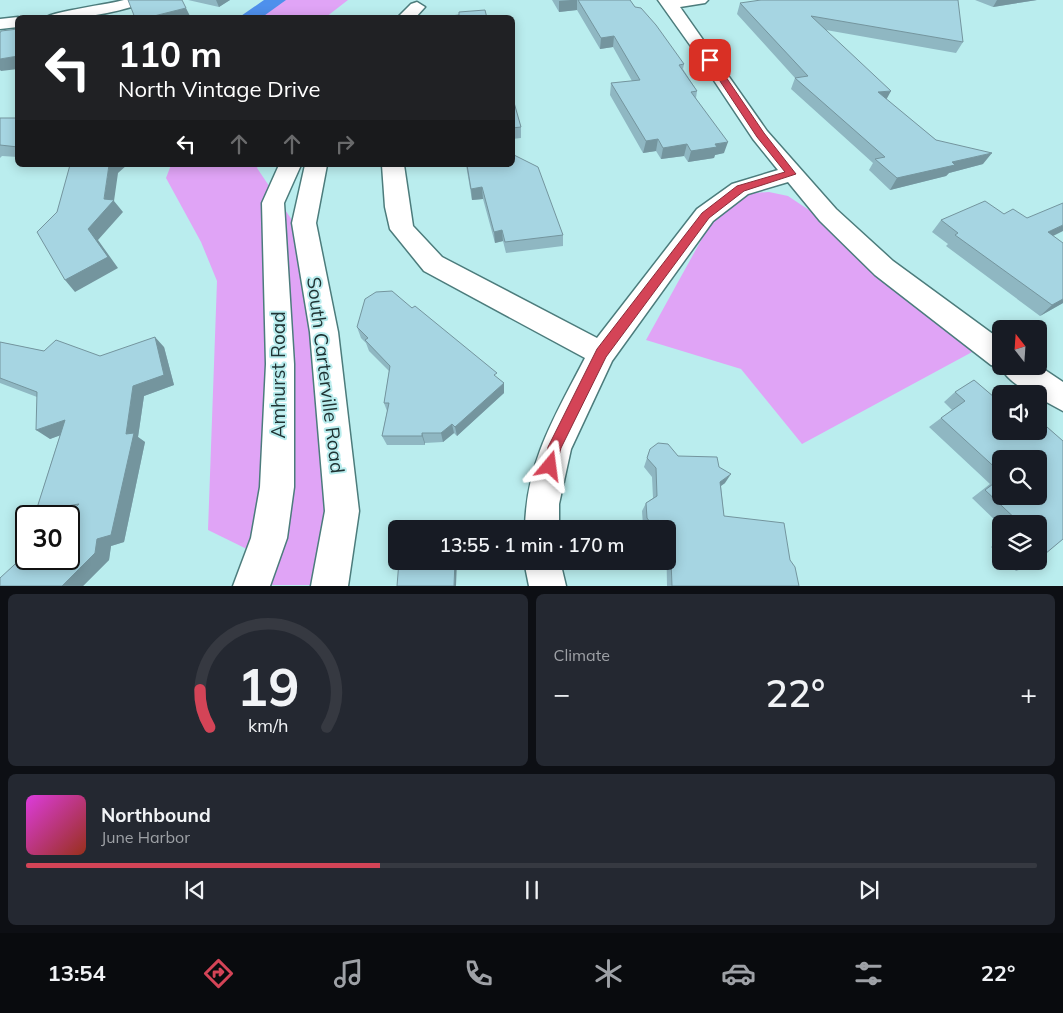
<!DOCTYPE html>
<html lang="en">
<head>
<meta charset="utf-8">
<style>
	body { margin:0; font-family:Mulish,sans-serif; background:#242831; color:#f1f3f6; height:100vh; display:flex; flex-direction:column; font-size:19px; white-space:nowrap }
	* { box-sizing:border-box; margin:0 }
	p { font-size:16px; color:#9ea1a6 }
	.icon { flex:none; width:28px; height:28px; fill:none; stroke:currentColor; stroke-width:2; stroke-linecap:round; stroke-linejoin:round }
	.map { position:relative; height:586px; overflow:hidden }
	.sheet { display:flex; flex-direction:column; gap:8px; padding:8px; background:#0d0f14; flex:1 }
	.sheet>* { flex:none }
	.top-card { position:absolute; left:15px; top:15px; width:500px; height:152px; border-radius:8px; box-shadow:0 2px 12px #0003; background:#202124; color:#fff; overflow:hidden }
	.needle { width:32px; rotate:343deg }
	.tools { position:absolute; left:992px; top:320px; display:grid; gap:10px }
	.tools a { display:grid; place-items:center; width:55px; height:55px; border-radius:8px; background:#171b24; box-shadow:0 2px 12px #0003; font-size:25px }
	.speed { position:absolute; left:15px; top:505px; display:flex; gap:10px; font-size:25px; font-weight:700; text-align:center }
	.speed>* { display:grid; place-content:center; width:65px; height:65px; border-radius:50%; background:#171b24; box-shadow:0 2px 12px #0003; line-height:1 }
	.speed .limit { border:2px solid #111; border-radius:8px; background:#fff; color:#111 }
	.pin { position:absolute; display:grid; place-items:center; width:42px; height:42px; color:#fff; margin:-21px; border-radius:10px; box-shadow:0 2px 8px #0006 }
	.me { position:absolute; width:55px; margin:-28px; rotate:16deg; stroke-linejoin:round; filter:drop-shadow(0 0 4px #0008) }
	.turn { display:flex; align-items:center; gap:18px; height:105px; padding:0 20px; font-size:22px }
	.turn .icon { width:65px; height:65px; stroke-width:2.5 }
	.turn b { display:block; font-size:35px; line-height:42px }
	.lanes { display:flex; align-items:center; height:48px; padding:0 20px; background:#0003; justify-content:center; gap:25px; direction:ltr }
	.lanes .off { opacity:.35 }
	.big { font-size:38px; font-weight:600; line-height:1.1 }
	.sheet .widget { flex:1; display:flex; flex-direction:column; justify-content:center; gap:8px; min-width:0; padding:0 18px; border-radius:8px; background:#242831 }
	.sheet .dial { align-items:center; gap:0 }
	.dial svg { height:130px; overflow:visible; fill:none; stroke:#363941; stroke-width:7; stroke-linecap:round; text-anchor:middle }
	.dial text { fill:#f1f3f6; stroke:none }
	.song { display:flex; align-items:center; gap:15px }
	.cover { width:60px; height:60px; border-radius:8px; background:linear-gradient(135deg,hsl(300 70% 55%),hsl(10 70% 35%)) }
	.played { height:5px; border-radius:2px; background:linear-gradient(90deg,#d44457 35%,#363941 35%) }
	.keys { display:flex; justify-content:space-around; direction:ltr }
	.heat { display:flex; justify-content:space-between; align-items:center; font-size:28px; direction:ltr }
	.sheet .tiles { flex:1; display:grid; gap:8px; grid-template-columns:1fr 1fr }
	.widget:last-child { grid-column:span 2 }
	.trip { position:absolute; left:388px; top:520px; width:288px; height:50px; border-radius:8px; background:#171b24; box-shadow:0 2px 12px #0003; font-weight:600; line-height:50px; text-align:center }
	.tab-bar { display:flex; height:80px; justify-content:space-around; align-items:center; background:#090b0e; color:#9ea1a6 }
	.tab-bar .icon { width:35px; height:35px }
	.tab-bar .selected { color:#d44457 }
	.tab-bar b { font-size:22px; color:#f1f3f6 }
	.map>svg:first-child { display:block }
	.green { fill:#e0a4f6 }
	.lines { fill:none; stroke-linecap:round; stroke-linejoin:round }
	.canal { fill:#4e90ec; fill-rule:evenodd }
	.minor-casing { stroke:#4c7c7c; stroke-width:3 }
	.minor { fill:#fff; fill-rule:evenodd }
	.wall { fill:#8fb7c2; fill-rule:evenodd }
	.shaded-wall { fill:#74959e }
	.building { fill:#a6d5e2; stroke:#74959e }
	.route { fill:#d44457; stroke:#8a2c39 }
	.labels { text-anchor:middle; stroke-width:4; stroke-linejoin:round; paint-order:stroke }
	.street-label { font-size:19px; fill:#203434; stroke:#baedee }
</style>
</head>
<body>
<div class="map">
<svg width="1063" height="586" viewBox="0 0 1063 586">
	<rect width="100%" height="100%" fill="#baedee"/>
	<path class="green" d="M283,0H348L326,17H253Z
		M171,165H258L257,168L302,235L328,516L311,585H263L271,561L208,530L217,281L201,242L166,178Z
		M769,192L788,196L812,212L873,269L974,351L802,444L741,369L646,340L715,215L740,198L754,193Z"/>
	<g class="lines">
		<path class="canal" d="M264,0H286L261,18H238Z"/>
		<g class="minor-casing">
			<path id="minor" d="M124,0H148L145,3C106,15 86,18 45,18C50,12 110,4 124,0Z
				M658,0H708L705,3L680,7L767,131L836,209L893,261L1001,340V366H1039L1063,382V411L1039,398V394C1026,394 1007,379 1001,368L991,365L875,275L820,221L788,182L748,194L713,221L612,361L571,449L559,504V529H525C526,462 555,416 585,358L424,271L390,229L385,207L382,165H404L413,226L442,257L597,338L697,209L732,184L778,170L753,139L695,52Z
				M417,2L425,7L415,18H397L411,4Z
				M18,17V27L0,29V19Z
				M279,165H301L284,203L294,364V487L287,538L270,586H233L251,538L260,487L266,364L262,203Z
				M305,165H327L316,223L338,332L359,511L348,586H311L325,511L310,332L292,223Z
				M524,561H560L566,586H529Z"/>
		</g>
		<use href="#minor" class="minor"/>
	</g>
	<path class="wall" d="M188,0H230L219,7Z
		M552,0H630L635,7L684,64L683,69L697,91L696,98L724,153L715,155L714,158L688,162L684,156L661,159L656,151L643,153L610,95L611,83L632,81L613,47L600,49L577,10L559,12Z
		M975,0H1037L993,7Z
		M740,3L963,42L956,53L826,30L887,100L936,140L983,164L949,173L946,176L890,190L869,170L873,163L791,89L795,78L737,14Z
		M512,99L521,127V138L512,139Z
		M0,118H18V157L2,156L0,158Z
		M466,165H512L563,235V246L506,253L503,241L495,243L483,199L472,200Z
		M941,220L1053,236L1063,303L1040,316L946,246L948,244L932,232Z
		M357,327L497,378L504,393L457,436L454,433L443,442L425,443V445H387L382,436L387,411L384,403L389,371L369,351L366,343L361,338Z
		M0,342L44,351L100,356L164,347L174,385L144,396L138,437L145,442L124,542L111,546L109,560L83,586H0L69,516H46L36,511L60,435L50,439L37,397L0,383Z
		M974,380L994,397L1002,392L1003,394H1001V431H1039V420L1063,441V539L1039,559V524H1001V526L972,498L990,484L929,427L941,418L952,410L944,402L955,392ZM1001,459H1039V496H1001Z
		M650,449L719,467L725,483L721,486L724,516L790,560L799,586H667L666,529H646L643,526L642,511L646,503L653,498L652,477L644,467Z
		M1001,538V557L991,547Z
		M1006,561H1036L1032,565L1016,571Z"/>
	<path class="shaded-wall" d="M216,0H230L219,7Z
		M571,0H577V10L559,12V1Z
		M997,0H1037L993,7Z
		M186,8L191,18H146Z
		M614,36L613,47L600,49L601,38Z
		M18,56V69L1,71L0,70V59Z
		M891,91L885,102L878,92Z
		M658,139L656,151L643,153L646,141Z
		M728,142L724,153L715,155L714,158L688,162L691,151L715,144Z
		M687,144L684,156L661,159L663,148Z
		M992,153L983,164L949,173L946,176L890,190L897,178L952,162Z
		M109,165H127L118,173L114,201L123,212L98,240L118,268L75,292L65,280L88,229L104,199Z
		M482,187L483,199L472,200L471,189Z
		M1063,225V231L1037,244L1048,232Z
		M502,230L503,241L495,243L494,232Z
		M1063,299V303L1040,316L1052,305Z
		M155,337L164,347L174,385L144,396L138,437L145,442L124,542L111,546L109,560L83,586H62L97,539L126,434L133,386Z
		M504,383V393L457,436L455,427Z
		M65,420L78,429L50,439L36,430Z
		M452,424L454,433L443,442L441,433Z
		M422,433L425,443V445L422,436Z
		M731,474L725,483L715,490L720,482Z
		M455,561H457L456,586H454Z"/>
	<path class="building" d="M128,0H182L186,8L146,18H135Z
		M578,0H630L635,7L641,8L656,25L684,64L679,65L697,91L691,92L728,142L715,144L717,147L691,151L687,144L663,148L658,139L646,141L611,83L640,80L614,36L601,38Z
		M761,0H958L963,42L811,16L891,91L878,92L936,140L992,153L952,162L955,165L897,178L875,159L885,157L795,78L808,76L740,3Z
		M485,10L487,18H451V16L459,15V12Z
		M18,29V56L0,59V33L1,31Z
		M512,99H513L521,127L512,128Z
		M0,118H18V147L0,145Z
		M512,154L538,167L563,235L505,242L502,230L494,232L482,187L471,189L467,165H512Z
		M70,165H109L104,199L114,200L88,229L108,257L65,280L37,232L57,212Z
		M985,201L1004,214L1013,209L1027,218L1063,203V225L1048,232L1063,243V299L1052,305L955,235L958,233L941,220Z
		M392,291L412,308L415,306L497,373L494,375L504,383L455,427L452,424L441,433H422V436H382L389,403H384L390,366L365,340L368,338L357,327L365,299L376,292Z
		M155,337L164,375L133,386L126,434L134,433L111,535L97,539L95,553L62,586H0V578L26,554V559H69V516H66L79,504L36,511L65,420L36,430L37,392L0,378V342L44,351L56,340L100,356Z
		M974,380L994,397L1002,392L1003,394H1001V431H1039V420L1063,441V539L1039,559V524H1021L985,490L1001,478V496H1039V459H1001V473L941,418L965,401L955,392Z
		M658,443L668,444L678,456L717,457L719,467L731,474L720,482L724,516L784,523L790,560L795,567L799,586H672L670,534H666V529H655L647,518L646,503L657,496L656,468L647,458L650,449Z
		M457,526V529H402L403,528Z
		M399,561H455L454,586H397Z
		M1028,561H1036L1032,565Z"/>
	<path class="route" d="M710,57L713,58L764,133L796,174L744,191L709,218L606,357L561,448L555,471L550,473L545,471L543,466L548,447L597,349L702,213L737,186L785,172L757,137L706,60Z"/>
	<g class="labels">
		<g class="street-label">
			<text transform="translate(278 375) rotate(-90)" y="7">Amhurst Road</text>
			<text transform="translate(326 375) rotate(83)" y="7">South Carterville Road</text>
		</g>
	</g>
</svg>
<div class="tools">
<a><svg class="needle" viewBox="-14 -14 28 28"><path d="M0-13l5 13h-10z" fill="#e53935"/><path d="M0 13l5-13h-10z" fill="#9ea1a6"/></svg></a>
<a><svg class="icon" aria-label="sound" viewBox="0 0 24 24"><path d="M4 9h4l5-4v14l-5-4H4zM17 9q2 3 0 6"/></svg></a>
<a><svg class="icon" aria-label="search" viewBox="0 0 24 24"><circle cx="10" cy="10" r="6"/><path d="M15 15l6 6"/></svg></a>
<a><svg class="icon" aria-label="layers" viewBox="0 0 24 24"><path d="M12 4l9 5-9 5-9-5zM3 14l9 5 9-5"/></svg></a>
</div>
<div class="speed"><div class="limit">30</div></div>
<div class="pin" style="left:710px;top:60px;background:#d93025"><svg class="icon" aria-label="arrive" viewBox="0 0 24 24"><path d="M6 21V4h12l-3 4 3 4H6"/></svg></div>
<svg class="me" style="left:550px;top:466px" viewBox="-20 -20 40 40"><path d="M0-17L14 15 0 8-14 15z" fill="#d44457" stroke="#fff" stroke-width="4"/></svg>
<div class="trip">13:55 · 1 min · 170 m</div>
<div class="top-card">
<div class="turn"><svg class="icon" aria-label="left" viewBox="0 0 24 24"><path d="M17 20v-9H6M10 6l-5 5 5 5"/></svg><div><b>110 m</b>North Vintage Drive</div></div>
<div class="lanes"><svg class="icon" aria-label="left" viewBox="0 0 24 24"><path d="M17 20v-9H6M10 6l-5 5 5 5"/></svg><svg class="icon off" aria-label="ahead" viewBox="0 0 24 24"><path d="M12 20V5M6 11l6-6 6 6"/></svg><svg class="icon off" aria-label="ahead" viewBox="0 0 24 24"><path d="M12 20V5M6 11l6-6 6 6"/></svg><svg class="icon off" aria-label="right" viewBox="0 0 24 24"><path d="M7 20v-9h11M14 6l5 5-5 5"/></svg></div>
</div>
</div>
<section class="sheet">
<div class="tiles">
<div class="widget dial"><svg viewBox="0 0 100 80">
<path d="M14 69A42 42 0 1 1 86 69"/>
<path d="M14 69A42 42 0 0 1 8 46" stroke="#d44457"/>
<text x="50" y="56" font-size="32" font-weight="700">19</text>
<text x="50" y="72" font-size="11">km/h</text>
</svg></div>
<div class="widget"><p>Climate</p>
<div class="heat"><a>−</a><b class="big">22°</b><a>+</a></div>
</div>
<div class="widget">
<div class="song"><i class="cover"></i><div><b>Northbound</b><p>June Harbor</p></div></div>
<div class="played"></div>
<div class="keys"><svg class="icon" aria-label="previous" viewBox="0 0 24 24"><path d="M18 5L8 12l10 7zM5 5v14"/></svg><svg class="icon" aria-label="pause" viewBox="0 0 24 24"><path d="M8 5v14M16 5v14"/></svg><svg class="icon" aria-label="next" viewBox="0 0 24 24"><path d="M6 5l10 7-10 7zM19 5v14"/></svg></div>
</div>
</div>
</section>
<nav class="tab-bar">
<b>13:54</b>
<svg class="icon selected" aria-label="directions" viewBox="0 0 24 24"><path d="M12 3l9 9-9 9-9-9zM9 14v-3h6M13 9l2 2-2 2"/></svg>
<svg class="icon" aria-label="music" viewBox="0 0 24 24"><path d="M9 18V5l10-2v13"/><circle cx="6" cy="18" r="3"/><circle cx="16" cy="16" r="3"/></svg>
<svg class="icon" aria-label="phone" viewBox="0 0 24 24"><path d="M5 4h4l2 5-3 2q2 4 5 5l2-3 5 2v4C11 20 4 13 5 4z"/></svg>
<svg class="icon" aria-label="climate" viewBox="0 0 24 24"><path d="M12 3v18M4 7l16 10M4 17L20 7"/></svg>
<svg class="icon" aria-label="car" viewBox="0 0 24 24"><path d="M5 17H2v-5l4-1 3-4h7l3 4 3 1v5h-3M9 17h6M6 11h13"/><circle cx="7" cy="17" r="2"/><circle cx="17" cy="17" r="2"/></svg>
<svg class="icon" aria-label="filters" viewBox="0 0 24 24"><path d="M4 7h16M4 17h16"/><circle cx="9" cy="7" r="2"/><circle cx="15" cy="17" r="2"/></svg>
<b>22°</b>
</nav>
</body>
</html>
